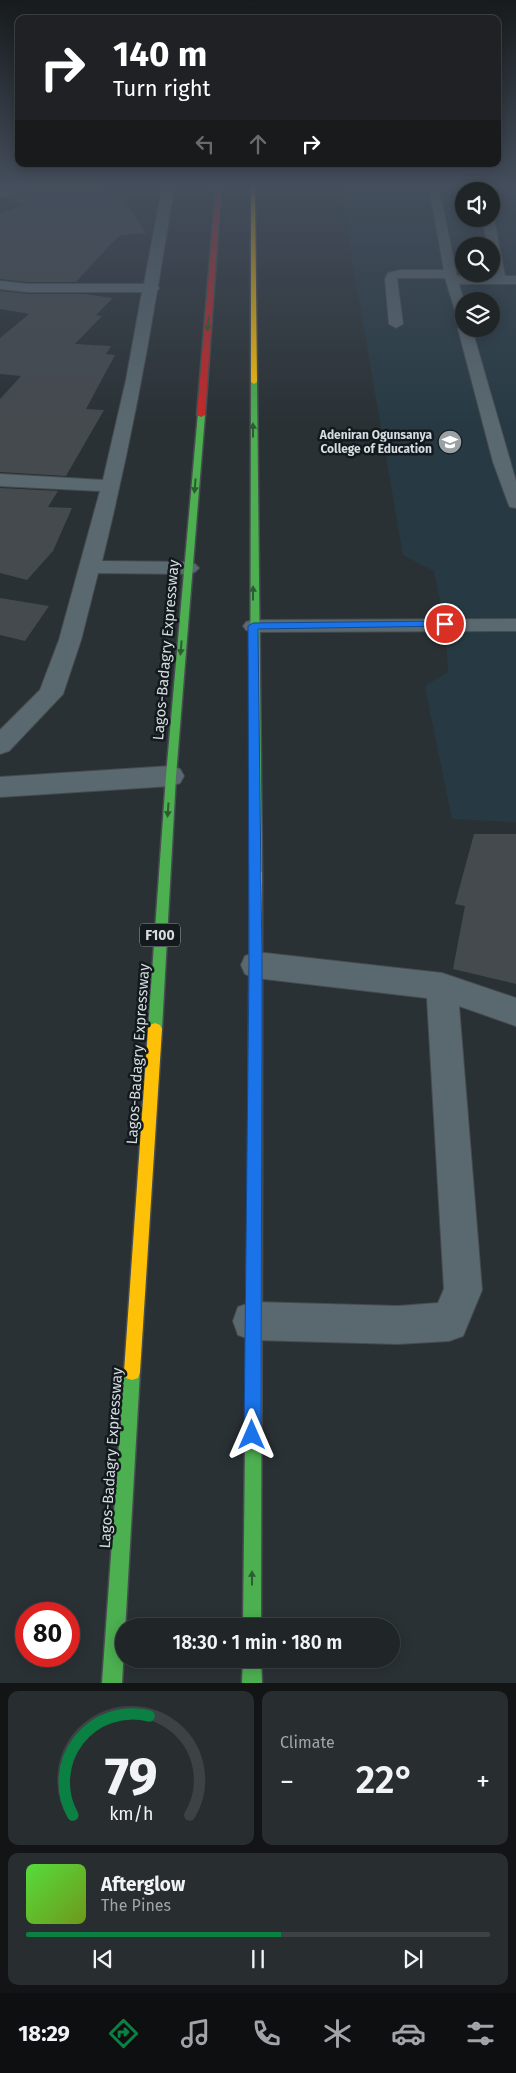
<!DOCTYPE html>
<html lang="en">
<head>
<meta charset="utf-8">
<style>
	body { margin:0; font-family:"Fira Sans",sans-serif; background:#282d30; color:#f1f3f6; height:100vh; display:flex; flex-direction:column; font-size:19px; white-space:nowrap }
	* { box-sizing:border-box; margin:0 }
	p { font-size:16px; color:#a2a5a8 }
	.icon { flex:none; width:28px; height:28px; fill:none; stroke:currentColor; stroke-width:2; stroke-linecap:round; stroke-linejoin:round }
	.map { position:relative; height:1683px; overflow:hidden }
	.drawer { display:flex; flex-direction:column; gap:8px; padding:8px; background:#121416; flex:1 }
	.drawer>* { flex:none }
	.guide { position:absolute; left:15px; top:15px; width:486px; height:152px; border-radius:10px; box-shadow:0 2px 12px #0003,0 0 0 1px #3d4245; background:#202124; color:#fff; overflow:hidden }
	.tools { position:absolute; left:455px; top:182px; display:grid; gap:10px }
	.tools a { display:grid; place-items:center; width:45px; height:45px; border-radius:50%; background:#202528; box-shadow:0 2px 12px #0003,0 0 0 1px #3d4245; font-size:25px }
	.speed { position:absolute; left:15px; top:1602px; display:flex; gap:10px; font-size:25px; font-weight:700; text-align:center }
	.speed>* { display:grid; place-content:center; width:65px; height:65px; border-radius:50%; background:#202528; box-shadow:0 2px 12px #0003,0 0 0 1px #3d4245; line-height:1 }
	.speed .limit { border:8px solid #d22; background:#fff; color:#111 }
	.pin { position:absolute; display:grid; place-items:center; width:42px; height:42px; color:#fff; margin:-21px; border:2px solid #fff; border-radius:50%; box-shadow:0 1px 5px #0007 }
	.me { position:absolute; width:55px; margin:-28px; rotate:0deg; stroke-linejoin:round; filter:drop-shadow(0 0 4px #0008) }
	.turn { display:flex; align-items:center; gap:18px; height:105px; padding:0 15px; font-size:22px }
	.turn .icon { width:65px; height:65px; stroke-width:2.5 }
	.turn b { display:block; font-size:35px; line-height:42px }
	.lanes { display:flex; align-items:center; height:48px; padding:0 15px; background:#0003; justify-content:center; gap:25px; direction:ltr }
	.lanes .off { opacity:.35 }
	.big { font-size:38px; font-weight:600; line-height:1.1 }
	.drawer .widget { flex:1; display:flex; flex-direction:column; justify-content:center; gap:8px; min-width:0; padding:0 18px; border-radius:10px; background:#282d30 }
	.drawer .dial { align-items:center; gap:0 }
	.dial svg { height:130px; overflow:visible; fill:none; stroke:#3d4245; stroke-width:7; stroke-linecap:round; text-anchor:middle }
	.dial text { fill:#f1f3f6; stroke:none }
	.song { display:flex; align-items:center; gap:15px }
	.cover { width:60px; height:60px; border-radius:8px; background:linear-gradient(135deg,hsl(110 70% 55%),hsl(80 70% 35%)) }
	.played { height:5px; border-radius:2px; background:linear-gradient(90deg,#0b8043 55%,#3d4245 55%) }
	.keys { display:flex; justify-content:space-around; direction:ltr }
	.heat { display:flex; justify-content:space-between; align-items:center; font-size:28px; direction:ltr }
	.drawer .tiles { flex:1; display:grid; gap:8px; grid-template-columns:1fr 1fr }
	.widget:last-child { grid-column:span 2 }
	.trip { position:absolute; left:115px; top:1618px; width:285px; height:50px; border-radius:25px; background:#202528; box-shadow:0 2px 12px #0003,0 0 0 1px #3d4245; font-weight:600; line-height:50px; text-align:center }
	.tabs { display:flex; height:80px; justify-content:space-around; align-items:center; background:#0d0f10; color:#a2a5a8 }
	.tabs .icon { width:35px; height:35px }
	.tabs .on { color:#0b8043 }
	.tabs b { font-size:22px; color:#f1f3f6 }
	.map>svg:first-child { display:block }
	.built { fill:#273a43; fill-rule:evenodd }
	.building { fill:#444a4e }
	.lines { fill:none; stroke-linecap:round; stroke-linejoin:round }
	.lane-casing { stroke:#464c50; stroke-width:2 }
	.street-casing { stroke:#464c50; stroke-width:2 }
	.fast-casing { stroke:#464c50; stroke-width:3 }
	.slow-casing { stroke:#464c50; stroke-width:3 }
	.jam-casing { stroke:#464c50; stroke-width:3 }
	.lane { fill:#5a6970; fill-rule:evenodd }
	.street { fill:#5a6970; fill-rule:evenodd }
	.fast { fill:#4caf50; fill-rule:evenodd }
	.slow { fill:#ffc107; fill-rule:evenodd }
	.jam { fill:#c62828; fill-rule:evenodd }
	.oneway { fill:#2d5c33 }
	.route { fill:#1a73e8; stroke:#114b97 }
	.labels { text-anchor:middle; stroke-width:5; stroke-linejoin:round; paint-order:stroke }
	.far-poi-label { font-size:12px; font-weight:bold; fill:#d5dde2; stroke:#13191c; text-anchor:end }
	.shield { fill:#13191c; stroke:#9ba2a7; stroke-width:1 }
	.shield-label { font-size:14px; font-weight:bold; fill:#d5dde2 }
	.street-label { font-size:15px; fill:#d5dde2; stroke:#13191c }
</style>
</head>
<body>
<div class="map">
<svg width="516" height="1683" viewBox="0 0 516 1683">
	<rect width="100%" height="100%" fill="#2a3135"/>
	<path class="built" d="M516,188V822L452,819L425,686L448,672L445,624L434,571L403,555L340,189ZM464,191H491V219H464ZM464,246H491V274H464ZM464,301H491V329H464Z"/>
	<path class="building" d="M25,188H94L105,194L119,193L146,233L121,235L110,245L76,282H28L0,279V214L24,205L6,197Z
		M0,291L28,294H85L113,298L96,315L102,316L75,344L111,346L106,354L115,355L86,409L104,410L66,476L0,472V399L21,376L0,374V338L29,314L0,309Z
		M0,488L58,491L48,507L72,508L53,551L27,580L0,573Z
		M0,598L49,606L25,641L0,635Z
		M474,834H516V984L453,969L465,906L455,904Z"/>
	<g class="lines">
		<g class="lane-casing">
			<path id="lane" d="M429,188H439L457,276H493L491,246H488L482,219H491V216L494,219L505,276H516V284H459L464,301V329H472L516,481V508L510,507L508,503L493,462L458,329L460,327L445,278H397L403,324L396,328L389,324L385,279L388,273L400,270H444Z
				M516,619V631L253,632L246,630L243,626L246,622L253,620Z"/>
		</g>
		<g class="street-casing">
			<path id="street" d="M4,188H23L0,198V190Z
				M162,188H174L158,286L159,288L157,291C142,382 124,472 102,561L188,562L195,564L199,568L195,572L188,574L98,573L81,640L63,694L9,751L0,754V730L40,690L59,640L100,491L0,486V474L103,480L126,380L142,292H28L0,289V281L28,284H144Z
				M171,766L180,769L184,776L180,783L171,786L0,797V777Z
				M256,952L442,973L516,998V1026L459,1006L482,1290L463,1336L449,1341L398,1344L252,1340L238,1335L233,1321L238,1307L252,1302L398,1306L438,1303L444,1289L427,998L256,978L245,974L241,965L245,956Z"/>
		</g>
		<g class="fast-casing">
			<path id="fast" d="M254,380L257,382L262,873L260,876H252L250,873L251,382Z
				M198,413L205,415L176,776L162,1029L160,1033L155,1035L150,1033L148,1029L166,776Z
				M255,1175L260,1177L262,1182L261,1626H243L248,1182L250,1177Z
				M132,1364L138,1366L140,1372L122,1683H102L124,1372L126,1366Z
				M243,1659H261L262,1683H242Z"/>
		</g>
		<g class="slow-casing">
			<path id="slow" d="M251,188H255L257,382L254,384L251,382Z
				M256,868L260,870L262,873V1182L260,1187L255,1189L250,1187L248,1182L250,873L252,870Z
				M155,1023L160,1025L162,1029L140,1372L138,1378L132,1380L126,1378L124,1372L148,1029L150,1025Z"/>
		</g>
		<g class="jam-casing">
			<path id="jam" d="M216,188H221L205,415L201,417L197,415Z"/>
		</g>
		<use href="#lane" class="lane"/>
		<use href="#street" class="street"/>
		<use href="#fast" class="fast"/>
		<use href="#slow" class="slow"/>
		<use href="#jam" class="jam"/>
	</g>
	<defs><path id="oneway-solid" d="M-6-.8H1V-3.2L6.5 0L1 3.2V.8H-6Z" transform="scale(1.25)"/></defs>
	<g class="oneway">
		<use href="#oneway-solid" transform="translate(208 324) rotate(95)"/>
		<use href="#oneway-solid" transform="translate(253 430) rotate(-90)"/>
		<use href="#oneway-solid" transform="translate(195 486) rotate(95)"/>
		<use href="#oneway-solid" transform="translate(253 593) rotate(-90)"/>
		<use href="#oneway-solid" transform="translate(181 648) rotate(95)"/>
		<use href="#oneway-solid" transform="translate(168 810) rotate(94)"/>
		<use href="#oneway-solid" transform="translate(252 1578) rotate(-90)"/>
	</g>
	<linearGradient id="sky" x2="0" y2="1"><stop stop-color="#171b1d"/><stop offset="0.44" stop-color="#444e5c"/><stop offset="1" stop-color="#444e5c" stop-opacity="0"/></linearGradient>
	<rect width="516" height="424" fill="url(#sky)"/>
	<path class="route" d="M445,621L448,622V626L258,629L262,965L261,1435L258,1441L252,1444L246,1441L244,1435L249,965L248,626L253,623Z"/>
	<defs>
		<g id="school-disc" transform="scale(1.25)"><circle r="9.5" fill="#99a1a5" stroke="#13191c"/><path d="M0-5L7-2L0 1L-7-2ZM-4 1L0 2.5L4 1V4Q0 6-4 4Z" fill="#fff"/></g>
	</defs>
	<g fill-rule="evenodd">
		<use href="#school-disc" x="450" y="442"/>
	</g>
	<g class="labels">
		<g class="far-poi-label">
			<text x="432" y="439">Adeniran Ogunsanya<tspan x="432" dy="14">College of Education</tspan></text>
		</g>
		<rect class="shield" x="140" y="923.5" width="40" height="23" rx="4"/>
		<g class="shield-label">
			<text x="160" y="940">F100</text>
		</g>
		<g class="street-label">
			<text transform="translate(166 650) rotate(-85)" y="5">Lagos-Badagry Expressway</text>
			<text transform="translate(138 1054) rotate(-86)" y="5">Lagos-Badagry Expressway</text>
			<text transform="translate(111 1458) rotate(-86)" y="5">Lagos-Badagry Expressway</text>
		</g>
	</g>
</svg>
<div class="tools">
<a><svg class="icon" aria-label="sound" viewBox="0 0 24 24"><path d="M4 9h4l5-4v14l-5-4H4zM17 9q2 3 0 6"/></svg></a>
<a><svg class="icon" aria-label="search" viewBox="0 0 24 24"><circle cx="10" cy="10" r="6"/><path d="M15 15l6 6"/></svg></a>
<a><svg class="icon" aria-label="layers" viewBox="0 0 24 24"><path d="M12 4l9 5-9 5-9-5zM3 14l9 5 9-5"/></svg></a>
</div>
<div class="speed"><div class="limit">80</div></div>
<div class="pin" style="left:445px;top:624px;background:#d93025"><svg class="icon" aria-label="arrive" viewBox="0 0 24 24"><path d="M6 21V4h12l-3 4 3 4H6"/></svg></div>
<svg class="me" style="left:252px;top:1435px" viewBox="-20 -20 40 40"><path d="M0-17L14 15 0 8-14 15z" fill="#1a73e8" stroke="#fff" stroke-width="4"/></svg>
<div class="trip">18:30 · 1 min · 180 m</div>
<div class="guide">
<div class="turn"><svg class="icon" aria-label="right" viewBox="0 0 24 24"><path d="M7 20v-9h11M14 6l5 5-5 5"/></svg><div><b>140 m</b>Turn right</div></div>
<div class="lanes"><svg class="icon off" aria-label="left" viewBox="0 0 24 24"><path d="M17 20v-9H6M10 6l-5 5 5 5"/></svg><svg class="icon off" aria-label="ahead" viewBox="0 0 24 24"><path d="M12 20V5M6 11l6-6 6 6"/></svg><svg class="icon" aria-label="right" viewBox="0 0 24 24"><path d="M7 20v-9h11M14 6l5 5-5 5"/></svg></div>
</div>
</div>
<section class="drawer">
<div class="tiles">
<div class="widget dial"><svg viewBox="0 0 100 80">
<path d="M14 69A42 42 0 1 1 86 69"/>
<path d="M14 69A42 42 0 0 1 61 8" stroke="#0b8043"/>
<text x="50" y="56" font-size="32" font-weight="700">79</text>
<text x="50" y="72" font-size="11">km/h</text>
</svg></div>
<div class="widget"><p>Climate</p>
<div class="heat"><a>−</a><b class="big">22°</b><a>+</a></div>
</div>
<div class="widget">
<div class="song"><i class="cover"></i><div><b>Afterglow</b><p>The Pines</p></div></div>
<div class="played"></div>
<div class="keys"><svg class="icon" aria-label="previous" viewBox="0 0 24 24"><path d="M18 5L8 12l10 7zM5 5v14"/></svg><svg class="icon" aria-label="pause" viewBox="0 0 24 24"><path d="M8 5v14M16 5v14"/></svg><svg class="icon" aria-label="next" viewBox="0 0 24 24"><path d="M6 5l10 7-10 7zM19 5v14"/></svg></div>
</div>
</div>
</section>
<nav class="tabs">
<b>18:29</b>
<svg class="icon on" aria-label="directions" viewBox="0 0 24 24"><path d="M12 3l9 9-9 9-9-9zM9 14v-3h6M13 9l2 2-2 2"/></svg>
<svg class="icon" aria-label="music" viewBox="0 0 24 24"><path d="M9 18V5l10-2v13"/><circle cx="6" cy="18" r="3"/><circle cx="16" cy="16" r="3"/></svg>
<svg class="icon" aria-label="phone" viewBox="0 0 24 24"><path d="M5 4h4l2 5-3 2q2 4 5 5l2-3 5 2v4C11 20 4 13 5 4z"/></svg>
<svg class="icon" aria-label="climate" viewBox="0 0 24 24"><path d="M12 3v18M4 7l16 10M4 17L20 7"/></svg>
<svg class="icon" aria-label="car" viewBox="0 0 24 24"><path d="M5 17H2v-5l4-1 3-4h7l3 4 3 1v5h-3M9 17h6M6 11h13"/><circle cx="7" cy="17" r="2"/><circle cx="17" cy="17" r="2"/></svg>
<svg class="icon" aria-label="filters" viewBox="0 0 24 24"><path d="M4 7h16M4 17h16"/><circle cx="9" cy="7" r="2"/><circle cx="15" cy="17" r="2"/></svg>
</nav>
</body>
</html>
